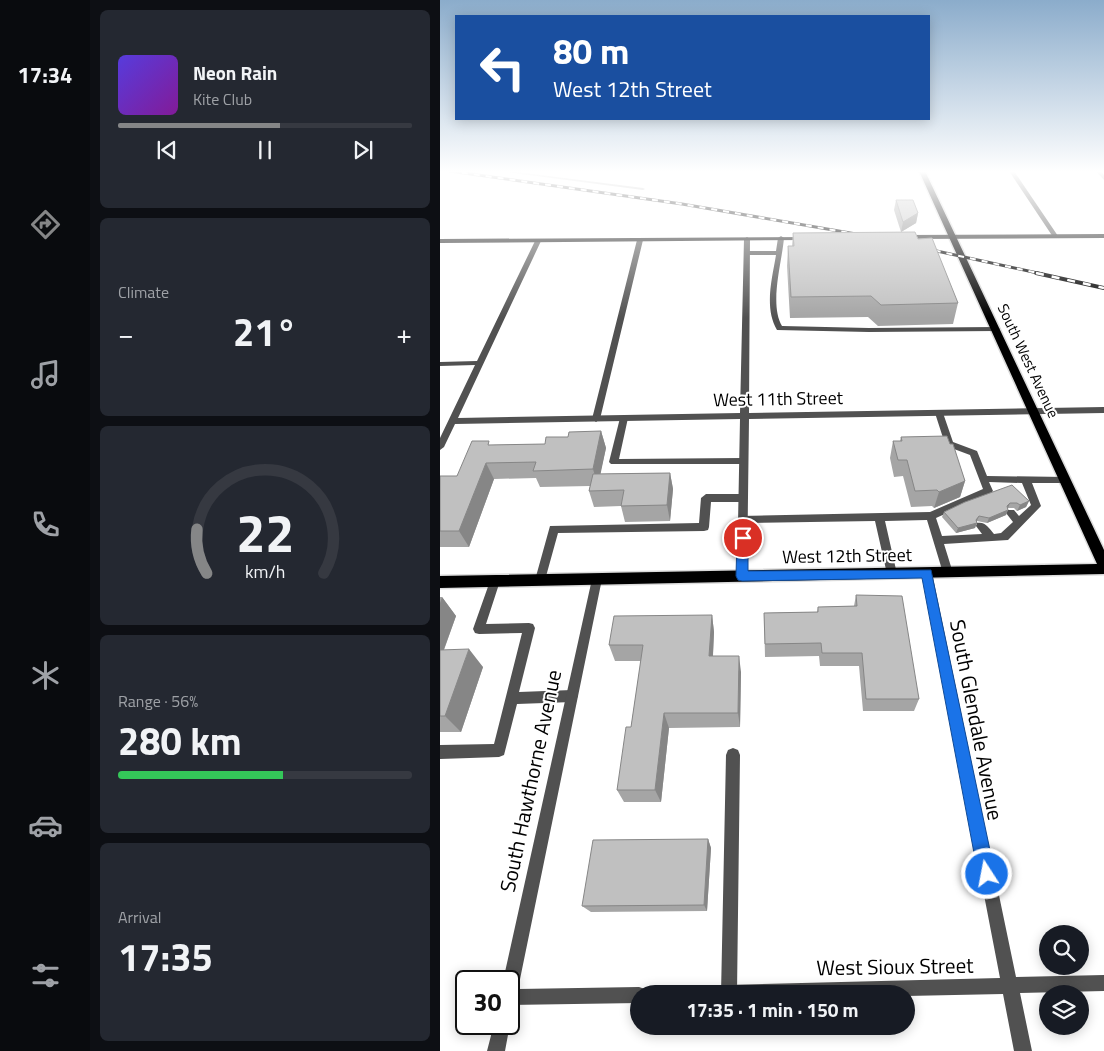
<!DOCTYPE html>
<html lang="en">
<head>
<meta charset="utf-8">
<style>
	body { margin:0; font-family:"Titillium Web",sans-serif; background:#242831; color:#f1f3f6; height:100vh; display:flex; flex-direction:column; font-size:19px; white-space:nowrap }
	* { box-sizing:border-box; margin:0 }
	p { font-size:16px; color:#9ea1a6 }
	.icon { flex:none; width:28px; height:28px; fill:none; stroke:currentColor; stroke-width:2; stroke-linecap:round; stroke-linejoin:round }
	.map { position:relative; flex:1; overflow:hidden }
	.sheet { display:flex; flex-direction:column; gap:10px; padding:10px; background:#0d0f14; width:350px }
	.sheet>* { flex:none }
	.top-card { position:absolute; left:15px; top:15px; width:475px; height:105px; border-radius:0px; box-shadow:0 2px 12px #0003; background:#1a4fa0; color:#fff; overflow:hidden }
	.controls { position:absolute; left:599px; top:925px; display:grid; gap:10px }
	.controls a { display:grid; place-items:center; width:50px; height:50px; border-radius:50%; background:#171b24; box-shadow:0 2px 12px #0003; font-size:25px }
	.speed { position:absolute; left:15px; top:970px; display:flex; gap:10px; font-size:25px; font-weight:700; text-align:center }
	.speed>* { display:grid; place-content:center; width:65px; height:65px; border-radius:50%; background:#171b24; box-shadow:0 2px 12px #0003; line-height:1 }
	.speed .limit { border:2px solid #111; border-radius:8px; background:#fff; color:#111 }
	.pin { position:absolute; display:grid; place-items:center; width:42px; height:42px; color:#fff; margin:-21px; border:2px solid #fff; border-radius:50%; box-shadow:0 1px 5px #0007 }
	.me { position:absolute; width:55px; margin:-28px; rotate:349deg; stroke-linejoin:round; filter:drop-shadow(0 0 4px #0008) }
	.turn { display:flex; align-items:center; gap:18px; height:105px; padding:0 15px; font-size:22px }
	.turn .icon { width:65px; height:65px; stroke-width:2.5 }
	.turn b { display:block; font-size:35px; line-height:42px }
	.big { font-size:38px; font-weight:700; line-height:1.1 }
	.sheet .card { flex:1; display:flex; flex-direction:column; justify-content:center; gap:8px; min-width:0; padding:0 18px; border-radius:8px; background:#242831 }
	.sheet .dial { align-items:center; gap:0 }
	.dial svg { height:130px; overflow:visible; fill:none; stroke:#363941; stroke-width:7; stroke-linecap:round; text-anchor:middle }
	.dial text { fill:#f1f3f6; stroke:none }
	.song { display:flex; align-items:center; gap:15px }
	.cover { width:60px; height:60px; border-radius:8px; background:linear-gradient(135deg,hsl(250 70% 55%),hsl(290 70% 35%)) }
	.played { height:5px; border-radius:2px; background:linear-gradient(90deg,#858687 55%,#363941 55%) }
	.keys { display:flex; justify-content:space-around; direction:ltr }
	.heat { display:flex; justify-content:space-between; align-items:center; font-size:28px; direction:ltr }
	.charge { height:8px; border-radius:4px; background:linear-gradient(90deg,#34c759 56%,#363941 0) }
	.trip { position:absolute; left:190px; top:985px; width:285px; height:50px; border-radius:25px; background:#171b24; box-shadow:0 2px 12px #0003; font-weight:700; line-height:50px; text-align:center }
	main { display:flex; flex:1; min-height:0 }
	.tabs { display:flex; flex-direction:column; width:90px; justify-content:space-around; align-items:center; background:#090b0e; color:#9ea1a6 }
	.tabs .icon { width:35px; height:35px }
	.tabs .on { color:#858687 }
	.tabs b { font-size:22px; color:#f1f3f6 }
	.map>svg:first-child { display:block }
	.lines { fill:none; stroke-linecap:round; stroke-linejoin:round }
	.stream { fill:#9f9f9f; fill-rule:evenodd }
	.primary-casing { stroke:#dbdbdb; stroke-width:3 }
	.lane { fill:#515151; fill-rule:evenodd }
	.street { fill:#515151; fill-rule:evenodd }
	.secondary { fill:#1e1e1e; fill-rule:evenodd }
	.primary { fill:#000; fill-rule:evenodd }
	.rail-far1-casing { stroke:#000; stroke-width:3 }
	.rail-casing { stroke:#000; stroke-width:4 }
	.rail-far1 { stroke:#fff; stroke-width:2; stroke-dasharray:6; stroke-linecap:butt }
	.rail { stroke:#fff; stroke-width:2.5; stroke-dasharray:8; stroke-linecap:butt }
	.wall { fill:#a5a5a5 }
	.shaded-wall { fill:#868686 }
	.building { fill:#c0c0c0; stroke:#868686 }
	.route { fill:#1a73e8; stroke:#114b97 }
	.labels { text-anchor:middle; stroke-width:4; stroke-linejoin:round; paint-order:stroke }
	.far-street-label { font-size:15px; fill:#000; stroke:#fff }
	.street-label { font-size:18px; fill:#000; stroke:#fff }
	.near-street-label { font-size:21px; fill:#000; stroke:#fff }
</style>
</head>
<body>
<main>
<nav class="tabs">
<b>17:34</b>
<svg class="icon on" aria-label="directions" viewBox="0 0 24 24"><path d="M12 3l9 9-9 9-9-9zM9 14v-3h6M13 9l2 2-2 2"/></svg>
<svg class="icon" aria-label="music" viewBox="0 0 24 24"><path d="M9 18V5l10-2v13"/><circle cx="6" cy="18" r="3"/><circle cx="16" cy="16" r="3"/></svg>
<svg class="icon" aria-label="phone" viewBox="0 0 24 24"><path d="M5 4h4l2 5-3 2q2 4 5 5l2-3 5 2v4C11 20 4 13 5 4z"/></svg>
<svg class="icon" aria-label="climate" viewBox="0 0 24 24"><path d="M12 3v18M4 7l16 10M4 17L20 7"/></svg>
<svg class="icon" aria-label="car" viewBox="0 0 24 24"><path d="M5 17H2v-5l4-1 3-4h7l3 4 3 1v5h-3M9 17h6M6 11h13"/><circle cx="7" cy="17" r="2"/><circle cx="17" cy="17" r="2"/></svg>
<svg class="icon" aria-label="filters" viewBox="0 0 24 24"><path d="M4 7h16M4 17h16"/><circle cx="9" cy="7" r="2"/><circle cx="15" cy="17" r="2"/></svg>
</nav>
<section class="sheet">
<div class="card">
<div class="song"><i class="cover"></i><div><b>Neon Rain</b><p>Kite Club</p></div></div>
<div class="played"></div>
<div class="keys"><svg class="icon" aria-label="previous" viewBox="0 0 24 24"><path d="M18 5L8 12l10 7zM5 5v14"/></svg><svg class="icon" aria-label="pause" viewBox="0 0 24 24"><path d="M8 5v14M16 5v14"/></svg><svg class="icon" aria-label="next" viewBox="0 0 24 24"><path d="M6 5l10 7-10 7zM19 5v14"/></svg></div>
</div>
<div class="card"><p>Climate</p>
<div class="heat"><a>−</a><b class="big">21°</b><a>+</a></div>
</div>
<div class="card dial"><svg viewBox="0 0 100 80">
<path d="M14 69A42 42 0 1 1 86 69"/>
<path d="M14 69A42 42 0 0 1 8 42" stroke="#858687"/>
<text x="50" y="56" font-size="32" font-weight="700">22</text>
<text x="50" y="72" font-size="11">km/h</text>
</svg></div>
<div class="card"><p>Range · 56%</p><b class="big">280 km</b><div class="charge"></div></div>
<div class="card"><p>Arrival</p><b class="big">17:35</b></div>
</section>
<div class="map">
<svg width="664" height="1051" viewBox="0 0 664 1051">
	<rect width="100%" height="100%" fill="#fff"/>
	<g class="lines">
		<path class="stream" d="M58,171H69L203,188L205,189L203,190Z"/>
		<g class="primary-casing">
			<path id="primary" d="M479,171H485L664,550V574L0,588V576L657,564Z"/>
		</g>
		<path class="lane" d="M569,171H574L618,236L617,237H613Z
			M341,236L344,238C342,262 329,304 342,326L429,328L556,327L560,329L556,331L429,332L337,330C324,308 332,279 336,255H307L304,253L307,251H336L338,238Z
			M200,238L203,240L160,419L156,422L152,419L197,240Z
			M499,410L503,413L513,442L537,451L547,476L625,477L630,480L625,483H592L601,506L568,540L504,544L513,573L512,576L508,577L504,576L503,573L487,520L445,521L457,574L456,577L452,578L448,577L447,574L435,521L299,523L298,520L299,517L303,516L490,512L543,489L530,455L506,446L505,444L495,413ZM549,482L582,483L591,505L579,516L574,510H568L566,513L573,522L561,533L554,534C549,528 545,521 537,523L536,526L542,534L502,536L496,518L551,493L553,491Z
			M184,415L188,418L179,459L303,458L308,461L303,464H171L169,462L180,418Z
			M266,494H303L308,498L303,502H271L269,527L268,530L264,531L118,533L105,580L104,583L100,584L96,583L95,580L110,526L259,523L261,498Z
			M55,577L59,578L60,581L46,624L89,623L93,624L95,628L79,692L132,690L136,692L138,696L136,700L132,702L77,704L64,755L59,757L0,759V745L54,744L82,633L39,634L35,633L33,629L50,581L51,578Z
			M293,748L298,750L300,755L297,993L281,994L286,755L288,750Z"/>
		<path class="street" d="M656,171H661L664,175V180Z
			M307,237L310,239L309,413L664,407V413L309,419L307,576L306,579L302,580L298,579L297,576L300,419L15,424L4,447L0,450V438L35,365L0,366V362L37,361L95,241L98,239L101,241L18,418L300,413L304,239Z
			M487,569L491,570L492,573L576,977L664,975V991L580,993L592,1051H574L563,994L466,996V994H238L240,988L246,986L560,978L482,573L483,570Z
			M157,575L161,576L162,579L78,989L199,987L205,989L207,994H199V1003L69,1005V981H63L152,579L153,576Z
			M69,1020L70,1024L65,1051H47L54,1024H69Z"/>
		<path class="secondary" d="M664,234V238L465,239L462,237L465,235Z
			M368,237L369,238L366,240L0,243V239Z"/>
		<use href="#primary" class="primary"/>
		<g class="rail-far1-casing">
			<path id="rail-far1" d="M10,171L242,204L422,235
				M483,248L602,274"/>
		</g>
		<g class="rail-casing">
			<path id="rail" d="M596,273L664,288"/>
		</g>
		<use href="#rail-far1" class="rail-far1"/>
		<use href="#rail" class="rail"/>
	</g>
	<path class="wall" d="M456,200L478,213L476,223L461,232L478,239L518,303L513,324L438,326L428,317L350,318L347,266L348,246H352L353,233L461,232L454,210Z
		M161,431L166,448L160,474L230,473L233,489L230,521L185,522L181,506L154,507L149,491L150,486L100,487L96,478L54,479L29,547H0V476H17L51,445L105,444L128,437Z
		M461,437L510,444L525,481L520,497L494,508L492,506L471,507L463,476L454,477L450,458L453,441H460Z
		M589,501L586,507L577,511L574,508H568L566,515L547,523L537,521L535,528L516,533L502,517L504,512L525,502Z
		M416,595L479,699L474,711H423L419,666H380L379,656L325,657L324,613L377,612L378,607L414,606Z
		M0,597H2L16,616L4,650L43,667L21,732H0Z
		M272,615L274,632L273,656L301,672L300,727L229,728L221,802H184L177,790L191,727L201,661H175L169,645Z
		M268,839L271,848L267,911L151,912L142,906Z"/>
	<path class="shaded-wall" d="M478,213L476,223L461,232L463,222Z
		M161,431L166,448L158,486L153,469Z
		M46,463L54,479L29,547L19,531Z
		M230,473L233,489L230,521L227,505Z
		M525,481L520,497L494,508L499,492Z
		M589,501L586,507L577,511L580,505Z
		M570,503L568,508L565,511L568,510L566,515L547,523L549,518L567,506Z
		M539,516L536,523H537L535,528L516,533L518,528Z
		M2,597L16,616L0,660V603Z
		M272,615L274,632L272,673L269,656Z
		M29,649L43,667L21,732L5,716Z
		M299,656L301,672L300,727L298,713Z
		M224,713L229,728L221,802L215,790Z
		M268,839L271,848L267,911L264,905Z"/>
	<path class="building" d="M456,200H473L478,213L463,222Z
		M475,232L478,239L492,238L518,303L441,305L431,296L351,297L348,246H354L353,233Z
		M161,431L153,469L93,471L96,462L46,463L19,531H0V476H17L32,441H49L48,445L105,444L106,437H128L129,432Z
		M507,436L510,444H513L525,481L499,492L497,490L475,491L467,460H458L453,441H462L461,437Z
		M230,473L227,505L181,506L184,490L149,491L153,474Z
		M572,485L589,501L580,505L577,503H570L567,506L568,510L549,518L539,516L536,520L537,523L518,528L504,512L525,502Z
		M416,595L462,596L479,699H426L422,653H382L381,643L325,644L324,613L378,612V607L417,606Z
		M272,615L269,656H299L298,713H224L215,790H177L186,727H191L203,645H169L174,616Z
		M29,649L5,716H0V650Z
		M268,839L264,905L142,906L153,840Z"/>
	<linearGradient id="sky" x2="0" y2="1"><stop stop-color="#8baccb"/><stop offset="0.54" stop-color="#fff"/><stop offset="1" stop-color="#fff" stop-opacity="0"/></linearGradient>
	<rect width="664" height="318" fill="url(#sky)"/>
	<path class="route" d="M303,534L308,538V571L491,570L555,874L553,880L547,882L541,880L538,874L482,578L302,581L298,580L296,576L297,538Z"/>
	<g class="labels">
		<g class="far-street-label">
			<text transform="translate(588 361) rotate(65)" y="5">South West Avenue</text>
		</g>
		<g class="street-label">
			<text transform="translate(338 399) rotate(-1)" y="6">West 11th Street</text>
			<text transform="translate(407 556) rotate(-1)" y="6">West 12th Street</text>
		</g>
		<g class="near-street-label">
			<text transform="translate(536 720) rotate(79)" y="7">South Glendale Avenue</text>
			<text transform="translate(91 781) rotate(-78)" y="7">South Hawthorne Avenue</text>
			<text transform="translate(455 967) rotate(-1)" y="7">West Sioux Street</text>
		</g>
	</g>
</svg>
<div class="controls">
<a><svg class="icon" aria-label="search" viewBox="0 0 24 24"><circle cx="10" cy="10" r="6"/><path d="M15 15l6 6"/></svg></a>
<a><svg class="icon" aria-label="layers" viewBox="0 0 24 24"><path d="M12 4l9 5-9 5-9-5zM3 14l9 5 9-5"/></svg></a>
</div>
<div class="speed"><div class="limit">30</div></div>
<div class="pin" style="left:303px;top:538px;background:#d93025"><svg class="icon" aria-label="arrive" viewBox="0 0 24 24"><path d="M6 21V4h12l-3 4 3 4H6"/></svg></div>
<svg class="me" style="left:547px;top:874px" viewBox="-20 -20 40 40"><circle r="17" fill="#1a73e8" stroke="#fff" stroke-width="3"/><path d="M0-11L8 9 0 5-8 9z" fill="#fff"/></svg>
<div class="trip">17:35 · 1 min · 150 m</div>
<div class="top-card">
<div class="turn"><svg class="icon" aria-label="left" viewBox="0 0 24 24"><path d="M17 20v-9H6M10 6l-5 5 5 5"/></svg><div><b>80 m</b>West 12th Street</div></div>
</div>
</div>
</main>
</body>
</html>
